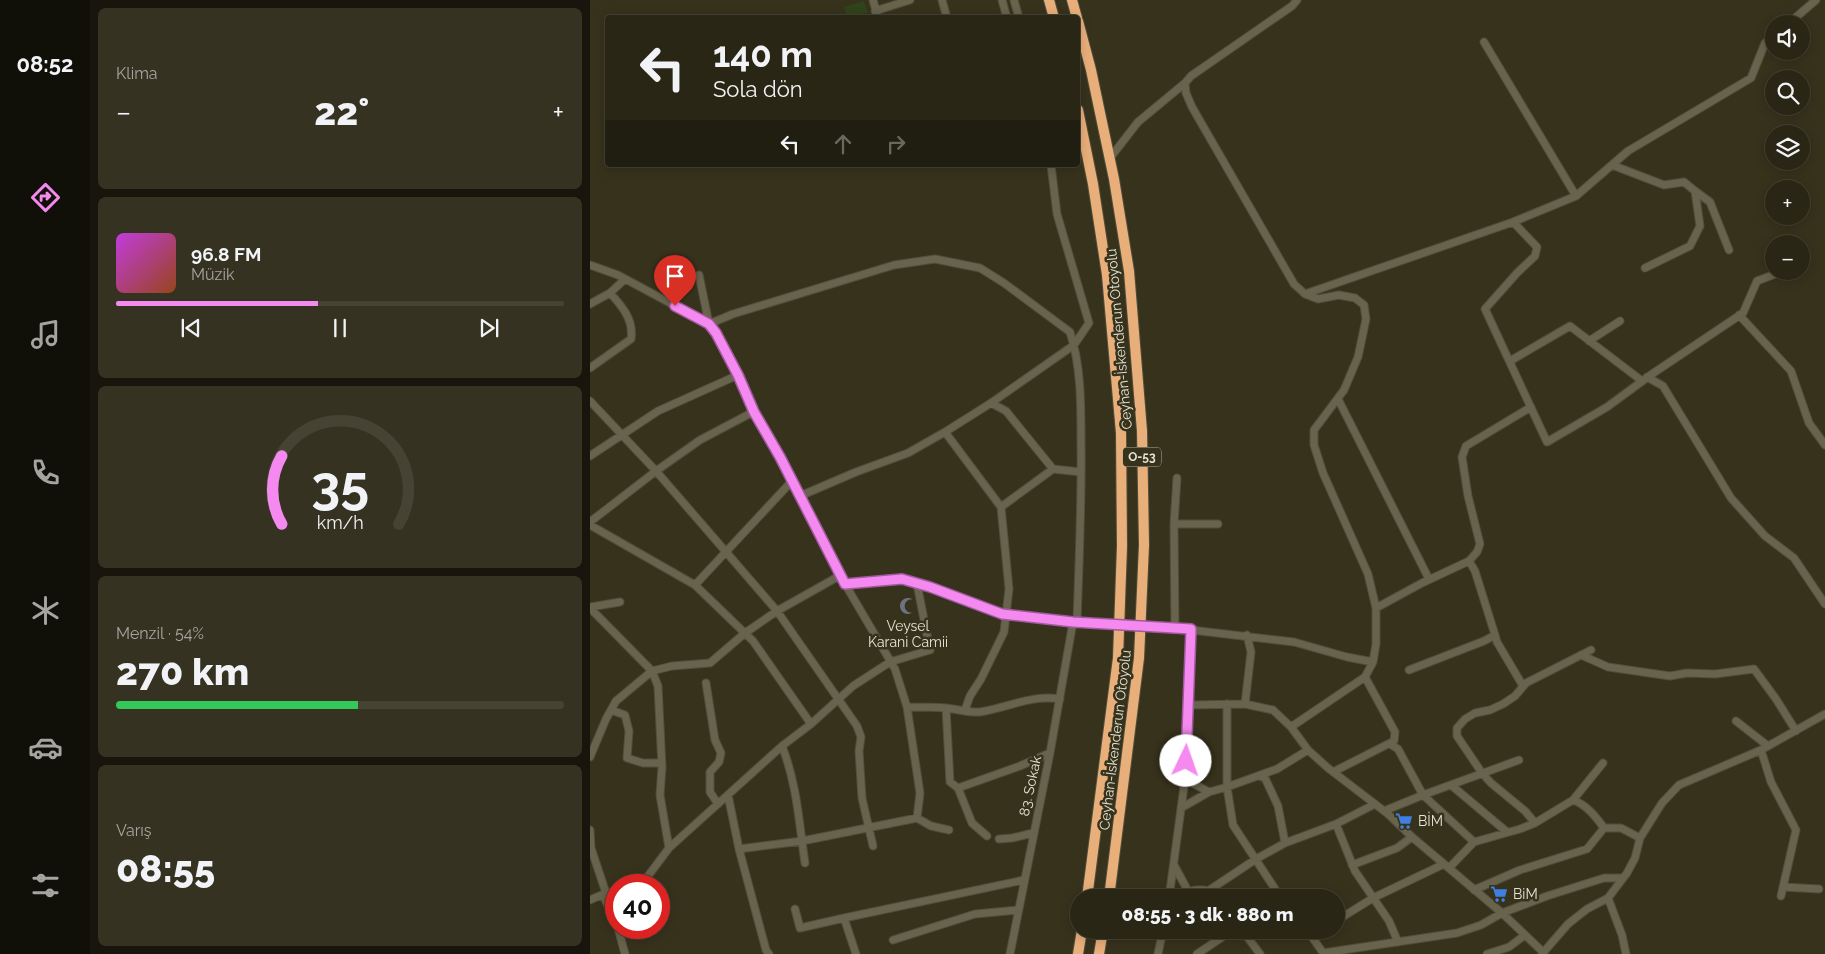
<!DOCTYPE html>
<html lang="tr">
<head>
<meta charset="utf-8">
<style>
	body { margin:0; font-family:Raleway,sans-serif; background:#353222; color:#f1f3f6; height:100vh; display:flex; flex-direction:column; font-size:19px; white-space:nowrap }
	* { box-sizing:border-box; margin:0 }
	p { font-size:16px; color:#a5a5a0 }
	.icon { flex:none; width:28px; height:28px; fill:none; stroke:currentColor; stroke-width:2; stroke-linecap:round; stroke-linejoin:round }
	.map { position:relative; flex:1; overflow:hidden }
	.panel { display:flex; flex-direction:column; gap:8px; padding:8px; background:#17150c; width:500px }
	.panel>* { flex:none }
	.banner { position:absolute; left:15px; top:15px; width:475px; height:152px; border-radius:5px; box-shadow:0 2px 12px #0003,0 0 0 1px #454334; background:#292615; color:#f1f3f6; overflow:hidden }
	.tools { position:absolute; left:1175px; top:15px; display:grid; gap:10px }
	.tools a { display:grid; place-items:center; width:45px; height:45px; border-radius:50%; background:#292615; box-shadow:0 2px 12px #0003,0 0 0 1px #454334; font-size:25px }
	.speed { position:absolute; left:15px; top:874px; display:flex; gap:10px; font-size:25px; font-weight:700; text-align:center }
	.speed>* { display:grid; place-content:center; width:65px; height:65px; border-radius:50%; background:#292615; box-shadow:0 2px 12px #0003,0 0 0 1px #454334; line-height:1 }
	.speed .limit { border:8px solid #d22; background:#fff; color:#111 }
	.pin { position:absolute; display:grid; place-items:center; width:42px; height:42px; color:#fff; margin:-51px -21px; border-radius:50% 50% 50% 0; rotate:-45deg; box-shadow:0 0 5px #0007 }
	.pin .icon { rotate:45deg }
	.me { position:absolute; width:55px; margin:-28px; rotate:3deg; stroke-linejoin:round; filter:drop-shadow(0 0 4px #0008) }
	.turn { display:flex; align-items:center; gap:18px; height:105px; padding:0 25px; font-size:22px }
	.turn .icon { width:65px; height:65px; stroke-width:2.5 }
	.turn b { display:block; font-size:35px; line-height:42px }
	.lanes { display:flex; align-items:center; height:48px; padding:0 25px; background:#0003; justify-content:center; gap:25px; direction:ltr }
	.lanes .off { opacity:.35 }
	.big { font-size:38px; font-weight:800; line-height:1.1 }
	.panel .card { flex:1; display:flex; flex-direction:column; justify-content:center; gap:8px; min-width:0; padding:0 18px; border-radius:8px; background:#353222 }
	.panel .dial { align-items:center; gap:0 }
	.dial svg { height:130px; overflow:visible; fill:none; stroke:#454334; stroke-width:7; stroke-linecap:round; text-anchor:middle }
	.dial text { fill:#f1f3f6; stroke:none }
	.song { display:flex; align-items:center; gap:15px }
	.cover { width:60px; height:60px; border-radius:8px; background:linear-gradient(135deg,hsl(290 70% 55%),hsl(20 70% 35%)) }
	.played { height:5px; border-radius:2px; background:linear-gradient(90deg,#f489ef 45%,#454334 45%) }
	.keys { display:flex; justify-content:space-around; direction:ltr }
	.heat { display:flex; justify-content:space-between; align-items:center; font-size:28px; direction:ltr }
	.charge { height:8px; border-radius:4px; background:linear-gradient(90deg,#34c759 54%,#454334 0) }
	.trip { position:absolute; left:480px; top:889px; width:275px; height:50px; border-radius:25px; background:#292615; box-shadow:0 2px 12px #0003,0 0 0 1px #454334; font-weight:800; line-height:50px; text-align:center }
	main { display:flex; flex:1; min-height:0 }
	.dock { display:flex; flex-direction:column; width:90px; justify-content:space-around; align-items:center; background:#100f08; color:#a5a5a0 }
	.dock .icon { width:35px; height:35px }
	.dock .active { color:#f489ef }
	.dock b { font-size:22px; color:#f1f3f6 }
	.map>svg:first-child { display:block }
	.green { fill:#30431b }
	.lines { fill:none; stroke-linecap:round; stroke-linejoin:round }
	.minor-casing { stroke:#514e3b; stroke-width:9 }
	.highway-casing { stroke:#514e3b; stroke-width:12 }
	.minor { stroke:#68634c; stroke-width:7 }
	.highway { stroke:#e9af7a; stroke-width:10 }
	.minor-bridge-casing { stroke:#514e3b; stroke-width:9; stroke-linecap:butt }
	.minor-bridge { stroke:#68634c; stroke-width:7 }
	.route-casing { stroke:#9f599b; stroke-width:12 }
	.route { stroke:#f489ef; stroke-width:9 }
	.labels { text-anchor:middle; stroke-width:5; stroke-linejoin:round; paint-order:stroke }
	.shield { fill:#37321c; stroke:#b0ad9d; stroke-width:1 }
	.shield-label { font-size:12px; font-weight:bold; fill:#e4e2d4 }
	.street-label { font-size:14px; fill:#e4e2d4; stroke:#37321c }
	.poi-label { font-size:14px; fill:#e4e2d4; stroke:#37321c; text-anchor:start }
</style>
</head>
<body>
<main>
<nav class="dock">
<b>08:52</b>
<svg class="icon active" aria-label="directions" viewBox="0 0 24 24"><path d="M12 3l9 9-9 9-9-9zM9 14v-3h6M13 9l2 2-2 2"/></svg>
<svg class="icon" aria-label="music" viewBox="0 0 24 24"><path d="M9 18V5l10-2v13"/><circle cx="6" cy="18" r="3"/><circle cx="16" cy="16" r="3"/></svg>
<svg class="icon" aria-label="phone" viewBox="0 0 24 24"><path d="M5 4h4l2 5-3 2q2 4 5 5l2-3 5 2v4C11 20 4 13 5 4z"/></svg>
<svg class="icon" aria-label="climate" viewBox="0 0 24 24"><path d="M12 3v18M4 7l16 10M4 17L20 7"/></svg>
<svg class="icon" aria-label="car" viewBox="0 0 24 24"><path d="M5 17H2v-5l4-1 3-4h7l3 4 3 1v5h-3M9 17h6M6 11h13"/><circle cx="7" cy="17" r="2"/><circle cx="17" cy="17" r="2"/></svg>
<svg class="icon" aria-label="filters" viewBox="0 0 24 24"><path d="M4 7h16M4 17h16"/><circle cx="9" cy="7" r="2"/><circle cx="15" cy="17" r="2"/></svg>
</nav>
<section class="panel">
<div class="card"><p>Klima</p>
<div class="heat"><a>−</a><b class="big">22°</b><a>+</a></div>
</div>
<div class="card">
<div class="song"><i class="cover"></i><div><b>96.8 FM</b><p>Müzik</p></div></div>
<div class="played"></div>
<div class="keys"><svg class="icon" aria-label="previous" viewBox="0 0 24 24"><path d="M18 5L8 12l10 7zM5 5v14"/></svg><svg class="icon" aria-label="pause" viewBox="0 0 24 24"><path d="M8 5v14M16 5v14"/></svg><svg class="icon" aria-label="next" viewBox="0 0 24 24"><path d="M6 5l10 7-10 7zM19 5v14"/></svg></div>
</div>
<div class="card dial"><svg viewBox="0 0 100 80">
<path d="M14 69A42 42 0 1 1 86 69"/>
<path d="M14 69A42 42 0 0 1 14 27" stroke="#f489ef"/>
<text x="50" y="56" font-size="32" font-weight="700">35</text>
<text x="50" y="72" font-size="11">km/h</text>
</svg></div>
<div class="card"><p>Menzil · 54%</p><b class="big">270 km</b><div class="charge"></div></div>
<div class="card"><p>Varış</p><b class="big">08:55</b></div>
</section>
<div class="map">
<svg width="1235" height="954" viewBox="0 0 1235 954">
	<rect width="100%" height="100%" fill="#37321c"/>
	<path class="green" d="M274,1L278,13L257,17L254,7Z"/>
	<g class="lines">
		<g class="minor-casing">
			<path id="minor" d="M283,0L288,18
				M352,0L357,18
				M412,0L417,18
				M424,0L429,18
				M285,11L320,0
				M1198,24L1226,0
				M894,42L986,196
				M520,158L548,122L595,83
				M1022,165L1074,185L1094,182L1105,191L1110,226L1100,246L1055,268
				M1105,191L1120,202L1139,250
				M923,222L947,247L945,256L927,273L895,309L957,442L1017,407L1062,374L1153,313L1167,281L1193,271
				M1211,264H1213
				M0,265L28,275L119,324L136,350L148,375L163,412L190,457L255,584L305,669L317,707C330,707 343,707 356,708C367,709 380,713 390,712C417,708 443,694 470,699
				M109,275L119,324L143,314L304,265L345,259L390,268L414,283L480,332C491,365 491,404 491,439C492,500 489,561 487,622
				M715,294L923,222L986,196L1038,151L1161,78L1175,43L1184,36
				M0,304L20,293L35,279
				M1149,315L1201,371L1219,423L1235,445
				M999,341L1030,321
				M920,361L980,326L1052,381
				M0,368L41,339C44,320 32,306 20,293
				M1057,377L1073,386L1141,498L1175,536L1204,558L1235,604
				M748,399L839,579
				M0,401L66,471L187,611L267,726L271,737L269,751L272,798L283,846
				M401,403L416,411L463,469
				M355,432L411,507L419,589L414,632L391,679L380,696L375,710
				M0,456L68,411L148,375
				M210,496L266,472L318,453L355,432L401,403L484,345L499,323L467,214L461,165
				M411,507L463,469L491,472
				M0,522L66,471L110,440L163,412
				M584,524H628
				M0,525L105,585L163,641L221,724
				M255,584L311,579L340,587L412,614L437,618L507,623
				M105,585L202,481
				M0,607L30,602
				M0,608L62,671L68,686L72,767L70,795L79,848
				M786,608L832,583L879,561L887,552L890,544L878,496L872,457L876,446L941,407
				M576,627L704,642L757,657L783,662
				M585,628L584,524L587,478
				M905,635L907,642L933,686
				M991,655L1018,667L1080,676L1097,673L1125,674L1164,669L1186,699L1206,731
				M819,670L894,641L905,635L885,571L879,561
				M116,683L125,740L131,753L129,762L120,772V792L128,804
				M637,704V787L643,825L691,898
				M655,704L661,652L657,635
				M599,705L655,704L683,710L701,727L718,750L738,768L798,814L822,837L912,913L953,952
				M317,707L330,793L327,818
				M356,708L360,782L368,788L382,823L397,836
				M21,710L35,715L39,731L37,758L53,763H72
				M1146,721L1178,746
				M701,727L775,677L783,662L786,644V608L778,574L733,473L724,445V430L754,390L768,357L776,319L774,305L765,298L749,295L728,299L715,294L704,284L602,107L596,93L595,83L601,76L702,6L707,0
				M800,744L808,749L833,795L884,842
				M192,746C207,784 209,823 215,863
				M1171,750L1181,782L1206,830L1191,896
				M0,757L16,719L26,701L62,671L82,666L120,663L155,633L187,611L251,575
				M743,772L804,741L805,732L775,677
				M669,776L675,778L688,806L695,843
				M595,779L619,792
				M861,785L917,832
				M368,788L430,766L460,753
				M138,795L149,849L176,950L179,954
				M983,800C997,805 1006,817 1014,828H1031L1050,838
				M591,808L619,792L637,787L687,769L718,750
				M794,811L833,795L929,760
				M945,823L935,811L901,783L892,773L867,736V728L875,719L885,713L900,710L913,704L925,696L936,683L1001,650
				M746,824L765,871L799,921L808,942
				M0,830L1,848L16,893
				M409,839L422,838L443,833
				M149,849L212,841L327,818L341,826L359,830
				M584,865L598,891
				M762,865L807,848L822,837
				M859,868L884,842L930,829L945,823L983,800L1013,763
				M49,885L52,884L79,848L192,746L221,724L263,686L300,662L340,650L327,584
				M1193,887L1229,889
				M884,890L930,870L997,849L1014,828
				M13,895L26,924
				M579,898L595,779L601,629
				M590,898C599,890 607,888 618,891L666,859L695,843L746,824L785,804
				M1018,898L1032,935L1036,954
				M0,900L16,893L26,892
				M205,909L210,928L254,918
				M746,921L783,898L854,864
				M28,928L35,954
				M652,930L670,954
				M717,930L734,954
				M303,940L385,914L428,910
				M733,953L867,933L891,925L912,913L957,896L1014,878H1033
				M266,954L254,918L434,880
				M420,954L460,753L483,622
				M568,954L573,930
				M607,954L643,930
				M897,954L919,947L935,935
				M952,954L978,924L997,909L1018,898L1037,873L1045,858L1050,838L1072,803L1089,785L1171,750L1235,714"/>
		</g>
		<g class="highway-casing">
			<path id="highway" d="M459,0L464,18
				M482,0L487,18
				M488,21L501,70L524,179L539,271L552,431L554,545L549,658L519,898
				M488,110L503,184L517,275L531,433L532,546L528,658L497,898
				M488,954L492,930
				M509,954L513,930"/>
		</g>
		<use href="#minor" class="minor"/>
		<use href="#highway" class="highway"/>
		<g class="minor-bridge-casing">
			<path id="minor-bridge" d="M507,623L576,627"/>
		</g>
		<use href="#minor-bridge" class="minor-bridge"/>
	</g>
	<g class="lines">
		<g class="route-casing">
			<path id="route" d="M85,306L119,324L126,333L148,375L164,412L190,457L255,584L312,579L340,587L412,614L483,622L601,629L596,761"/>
		</g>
		<use href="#route" class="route"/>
	</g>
	<defs>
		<g id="mosque-bare" transform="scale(1.35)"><path d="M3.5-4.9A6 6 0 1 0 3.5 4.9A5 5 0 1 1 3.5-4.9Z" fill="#6b7280" stroke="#37321c" stroke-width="2.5" paint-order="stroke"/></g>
		<g id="supermarket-bare" transform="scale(1.35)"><path d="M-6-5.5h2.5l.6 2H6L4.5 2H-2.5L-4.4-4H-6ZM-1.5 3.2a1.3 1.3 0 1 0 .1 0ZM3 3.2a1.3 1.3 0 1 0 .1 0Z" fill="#3f7fe0" stroke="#37321c" stroke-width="2.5" paint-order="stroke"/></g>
	</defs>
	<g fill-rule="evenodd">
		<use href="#mosque-bare" x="318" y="606"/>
		<use href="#supermarket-bare" x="814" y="821"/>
		<use href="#supermarket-bare" x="909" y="894"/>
	</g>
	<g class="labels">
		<rect class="shield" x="533" y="447.5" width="38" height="19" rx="4"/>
		<g class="shield-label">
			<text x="552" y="461">O-53</text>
		</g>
		<g class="street-label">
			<text transform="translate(529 339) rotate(-95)" y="5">Ceyhan-İskenderun Otoyolu</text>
			<text transform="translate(525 740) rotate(-83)" y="5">Ceyhan-İskenderun Otoyolu</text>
			<text transform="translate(440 786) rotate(-78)" y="5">83. Sokak</text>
		</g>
		<g class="poi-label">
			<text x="318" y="631" text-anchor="middle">Veysel<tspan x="318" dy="16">Karani Camii</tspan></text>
			<text x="828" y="826">BİM</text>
			<text x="923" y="899">BiM</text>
		</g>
	</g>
</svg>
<div class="tools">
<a><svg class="icon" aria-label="sound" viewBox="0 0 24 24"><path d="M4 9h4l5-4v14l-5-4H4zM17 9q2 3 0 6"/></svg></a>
<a><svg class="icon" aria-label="search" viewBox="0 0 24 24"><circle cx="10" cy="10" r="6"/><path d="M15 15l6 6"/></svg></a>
<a><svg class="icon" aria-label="layers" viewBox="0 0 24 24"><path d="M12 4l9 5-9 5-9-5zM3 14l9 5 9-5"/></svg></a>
<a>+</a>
<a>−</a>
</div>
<div class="speed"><div class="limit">40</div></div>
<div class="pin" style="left:85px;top:306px;background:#d93025"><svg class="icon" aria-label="arrive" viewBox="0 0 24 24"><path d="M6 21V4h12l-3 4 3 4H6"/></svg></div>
<svg class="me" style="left:596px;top:761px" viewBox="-20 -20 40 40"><circle r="19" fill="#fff"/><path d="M0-13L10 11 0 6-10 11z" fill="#f489ef"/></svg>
<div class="trip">08:55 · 3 dk · 880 m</div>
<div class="banner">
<div class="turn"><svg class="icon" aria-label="left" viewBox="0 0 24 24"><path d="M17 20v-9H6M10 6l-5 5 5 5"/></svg><div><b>140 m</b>Sola dön</div></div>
<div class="lanes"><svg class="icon" aria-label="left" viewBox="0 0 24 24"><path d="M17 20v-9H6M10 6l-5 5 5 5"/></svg><svg class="icon off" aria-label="ahead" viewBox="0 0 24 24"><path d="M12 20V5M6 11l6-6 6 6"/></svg><svg class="icon off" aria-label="right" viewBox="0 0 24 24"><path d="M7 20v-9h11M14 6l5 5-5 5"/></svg></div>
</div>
</div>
</main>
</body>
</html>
